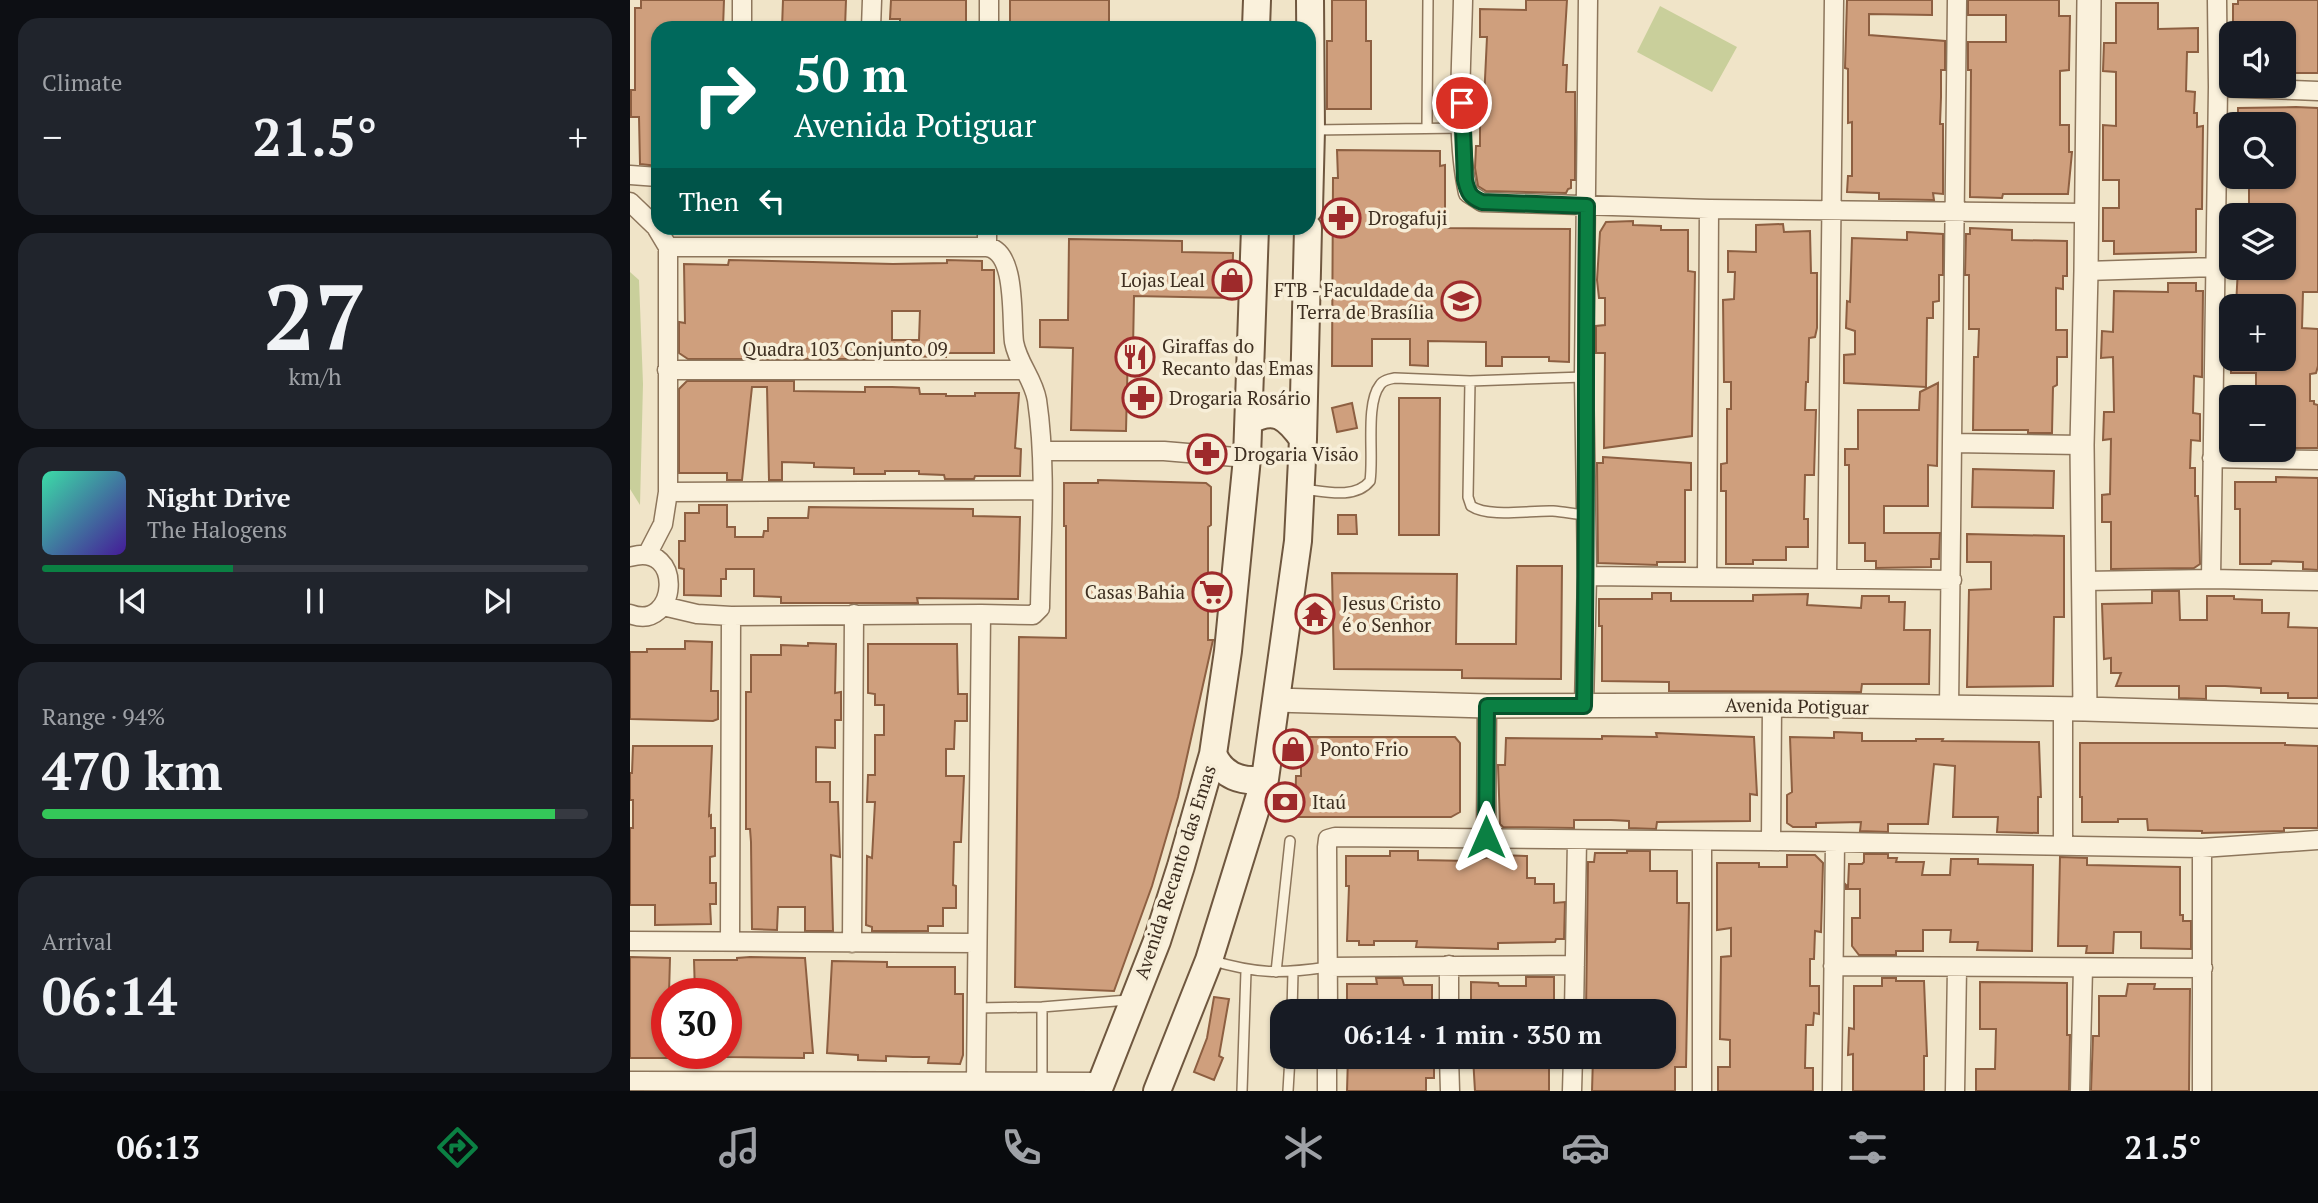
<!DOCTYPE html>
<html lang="en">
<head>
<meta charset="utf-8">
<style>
	body { margin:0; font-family:"PT Serif",serif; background:#20242c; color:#f1f3f6; height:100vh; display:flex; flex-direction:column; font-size:26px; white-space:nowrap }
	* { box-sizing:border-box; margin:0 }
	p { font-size:23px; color:#9ea1a6 }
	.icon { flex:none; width:38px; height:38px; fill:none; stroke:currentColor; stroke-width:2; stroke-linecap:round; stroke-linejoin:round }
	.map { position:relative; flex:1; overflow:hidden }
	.details { display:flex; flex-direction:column; gap:18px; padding:18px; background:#0d0f14; width:630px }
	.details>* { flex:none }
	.banner { position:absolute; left:21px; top:21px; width:665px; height:214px; border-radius:21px; box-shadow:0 2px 5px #0004; background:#00695c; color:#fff; overflow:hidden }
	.fabs { position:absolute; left:1589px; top:21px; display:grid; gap:14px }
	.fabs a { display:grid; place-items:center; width:77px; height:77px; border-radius:14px; background:#171b24; box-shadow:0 2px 5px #0004; font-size:35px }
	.speed { position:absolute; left:21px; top:978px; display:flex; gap:14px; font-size:35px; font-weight:700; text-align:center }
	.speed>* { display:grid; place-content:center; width:91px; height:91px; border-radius:50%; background:#171b24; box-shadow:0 2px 5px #0004; line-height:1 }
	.speed .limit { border:10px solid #d22; background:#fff; color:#111 }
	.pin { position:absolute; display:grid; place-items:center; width:60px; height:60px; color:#fff; margin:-30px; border:4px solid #fff; border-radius:50%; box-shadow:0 2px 7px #0007 }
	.me { position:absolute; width:77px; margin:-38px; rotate:0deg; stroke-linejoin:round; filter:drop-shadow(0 0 5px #0008) }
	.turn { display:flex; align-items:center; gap:24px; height:147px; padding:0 28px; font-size:32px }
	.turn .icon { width:91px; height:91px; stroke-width:2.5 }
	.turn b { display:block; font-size:49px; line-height:60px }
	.then { display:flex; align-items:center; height:66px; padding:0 28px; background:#0003; gap:14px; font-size:26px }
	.big { font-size:52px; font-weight:600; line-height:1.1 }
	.details .widget { flex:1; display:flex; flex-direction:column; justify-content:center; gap:10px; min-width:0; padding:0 24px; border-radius:21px; background:#20242c }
	.details .dial { align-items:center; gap:0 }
	.dial b { font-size:91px; line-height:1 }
	.song { display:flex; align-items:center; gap:21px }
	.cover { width:84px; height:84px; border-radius:10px; background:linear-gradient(135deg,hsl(160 70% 55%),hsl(260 70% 35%)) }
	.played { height:7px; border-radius:4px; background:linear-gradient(90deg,#0b8043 35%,#363941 35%) }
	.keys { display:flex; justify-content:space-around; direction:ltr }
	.heat { display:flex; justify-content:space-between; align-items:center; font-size:38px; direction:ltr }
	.charge { height:10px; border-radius:5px; background:linear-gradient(90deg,#34c759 94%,#363941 0) }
	.trip { position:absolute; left:640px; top:999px; width:406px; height:70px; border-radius:21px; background:#171b24; box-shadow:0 2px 5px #0004; font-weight:600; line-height:70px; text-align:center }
	.menu { display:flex; height:112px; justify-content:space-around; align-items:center; background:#090b0e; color:#9ea1a6 }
	.menu .icon { width:49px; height:49px }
	.menu .current { color:#0b8043 }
	.menu b { font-size:32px; color:#f1f3f6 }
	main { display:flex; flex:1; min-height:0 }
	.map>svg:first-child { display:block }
	.green { fill:#c9cf9b }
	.building { fill:#cf9f7d; stroke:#8d5f41; stroke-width:2; fill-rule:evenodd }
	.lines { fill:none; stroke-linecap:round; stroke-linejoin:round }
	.service-casing { stroke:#8d765c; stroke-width:12 }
	.minor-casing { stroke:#8d765c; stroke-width:21 }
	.tertiary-casing { stroke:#8d765c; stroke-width:26 }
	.secondary-casing { stroke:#6f573f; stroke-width:30 }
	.service { stroke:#faf1dc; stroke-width:9 }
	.minor { stroke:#faf1dc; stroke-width:18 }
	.tertiary { stroke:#faf1dc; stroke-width:23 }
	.secondary { stroke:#faf1dc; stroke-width:26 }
	.route-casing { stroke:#07532c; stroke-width:18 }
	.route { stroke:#0b8043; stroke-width:12 }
	.labels { text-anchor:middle; stroke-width:7; stroke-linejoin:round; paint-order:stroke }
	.poi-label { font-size:19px; fill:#3d2e20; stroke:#f7eed8; text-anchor:start }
	.street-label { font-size:19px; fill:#3d2e20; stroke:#f7eed8 }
</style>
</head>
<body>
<main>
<section class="details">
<div class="widget"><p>Climate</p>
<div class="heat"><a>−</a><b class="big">21.5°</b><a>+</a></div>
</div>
<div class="widget dial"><b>27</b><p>km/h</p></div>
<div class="widget">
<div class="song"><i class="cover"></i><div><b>Night Drive</b><p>The Halogens</p></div></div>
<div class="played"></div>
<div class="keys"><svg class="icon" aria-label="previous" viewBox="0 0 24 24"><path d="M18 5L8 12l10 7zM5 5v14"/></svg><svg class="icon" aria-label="pause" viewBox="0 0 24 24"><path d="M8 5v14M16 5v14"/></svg><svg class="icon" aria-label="next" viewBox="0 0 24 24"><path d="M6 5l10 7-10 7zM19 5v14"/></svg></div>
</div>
<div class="widget"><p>Range · 94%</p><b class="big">470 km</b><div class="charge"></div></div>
<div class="widget"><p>Arrival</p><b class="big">06:14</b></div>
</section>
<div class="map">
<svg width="1688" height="1091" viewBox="0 0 1688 1091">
	<rect width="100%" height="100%" fill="#f0e4c8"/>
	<path class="green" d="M1030,6L1107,47L1082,92L1007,52Z
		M0,272L9,280L13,384L10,505L0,489Z"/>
	<path class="building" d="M11,0H94L93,28H28V166L10,164L9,117H1V90H5V8H11Z
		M153,0H216L215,28H152Z
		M261,0H336V28H270V19H260Z
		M380,0H479V28H380Z
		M702,0H736V41H741V109H697V41H702Z
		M896,0H937L933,65H937L936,92H945V180H941V188L938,189L936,193L856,191L848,186L845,168L846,146H850V100H854L857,37H850V9L896,10Z
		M1217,0H1302V15L1239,14V35L1315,41V70H1311V97L1310,124H1313V194L1303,193L1304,200L1249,199V193L1217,192L1218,176H1222V122L1218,123V69L1215,68Z
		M1338,0H1429V16H1440L1439,70L1430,71V125H1439V152H1442L1438,194H1373L1372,198L1340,197L1341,70H1338V42H1376V15H1338Z
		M1608,0H1688V73H1654V33L1603,31V4H1608Z
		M1486,3H1528V29L1568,28V52H1557L1556,91L1565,92L1564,113H1567V127L1573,126L1572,209H1566V252L1484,254V241H1473V208H1489V180H1473V125L1486,126V72L1473,71L1474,43H1486Z
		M1666,107L1688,108V292H1673L1672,328L1688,329V366L1686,373L1680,374V401H1684V404L1688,405V448H1660L1659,439H1654V397H1634V394L1626,393V373H1601V359H1654V306H1606L1608,268H1654V215H1619V177H1654V124H1608V108Z
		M707,150L810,151V166L815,165V228L940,229L939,362L919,361V357H872V366H856V342L798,341V366L780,365V339H742V366H702L703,178H708Z
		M1003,221V225L1031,226V230H1058V271L1065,272L1062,436L974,448L975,353H966V326L975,325V298H969L967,280L970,232L976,222Z
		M1153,224L1154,232L1180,231L1181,273H1187V328L1185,337L1179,338L1178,382H1176L1175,410H1186L1184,475H1175L1174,519H1178V547H1156V560H1123V564H1096V491H1091V464L1097,463V409H1101V382H1094L1093,300L1104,299L1105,272H1098V251L1126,252V225Z
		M1340,228L1382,230V240L1437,241V276H1433V289L1426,288V330H1437V357H1427V385L1423,387L1422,433H1398V430H1343L1344,357H1348L1349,329H1339V275H1335L1336,234H1340Z
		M1277,232L1313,234V275H1309V301L1303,302V318H1297L1296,387L1214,383V355L1225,354V331L1216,328L1217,301L1220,302L1222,238L1277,240Z
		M439,239L552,241V252L603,253L602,298L504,296L503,349H498L496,431L441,430L443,348L410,347V320H438Z
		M99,260L263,264L317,263V260L352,261V270H364V353H316V357L262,356L234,359H58L49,353V322L55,323L54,264L98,265ZM262,311H290L289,340H262Z
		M1538,283H1566V291H1573L1572,377L1564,376L1563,413L1570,414V441L1561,440L1560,468H1565V496H1568L1570,564L1564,568L1481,569V522H1472V495L1480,494L1481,439L1473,440L1474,412H1484L1483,357L1471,358L1472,331L1483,332L1484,291L1538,292Z
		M57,381H164V391L235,392V387H262L289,388L290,394H316V396H345V393H389L385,448L391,449L390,476H345L344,479H315L314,475L289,474V471H255V474H224V468L184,467V463L152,462V480H139L137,387H122L112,480H97V473H49V389Z
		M1308,383L1307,466L1298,465V506H1254V533H1310L1309,559H1301V567L1246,568V561H1235V543H1219V465H1215V449H1228V410H1289L1290,392Z
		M769,398H810L809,535H769Z
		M722,403L727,428L707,432L702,408Z
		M973,457L1061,463V490H1055V562H1027V565L968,563L967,463H973Z
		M1343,469L1424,471L1423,508L1342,507Z
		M1646,477L1688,478V570L1673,569V562L1642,561L1641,564H1610V509H1605V482H1646Z
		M468,480L576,483L581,487V525L578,527V640H583L548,797L522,886L484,991L385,987L389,637L436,638V526H434V483H468Z
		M69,505H97V527H105V537H133L134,531H138V518H178L179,507L343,509V516L390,517L388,599L287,598L288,603H151V597L124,596V569H96V579H91V596L54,595V569L49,568V541H55V513H69Z
		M708,515H726L727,534H708Z
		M1337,534L1434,536V617H1424L1423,686L1337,687L1339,590L1361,589V562H1337Z
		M887,566H932L931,679L832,678V670L704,669L702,573L827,574L826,644H886Z
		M1522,591H1549L1550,620H1577V596H1604V599L1632,600V613H1659L1658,627L1688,628V698H1658V693H1631V688L1595,686H1576V699L1549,698V686H1486L1491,673H1481V658L1474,659L1472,604L1522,603Z
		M1022,593H1041V601H1123V595L1178,594L1177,605L1231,608L1232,596H1259V602H1275L1274,630H1300L1299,684H1232L1231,692L1039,691V682L972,681V626H969V599H1022Z
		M55,641L82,642L81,691H88V719L83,721L0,719V652H17V649H55Z
		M178,643L206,644L205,693L211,692V720H205V748L186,747V782H200V802H208L210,857L201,855L203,931H175V907H148L147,930L122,929L121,842L120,829H116V692H121V655H151V645L178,646Z
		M238,644H327L328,694H337V721H325L324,749H316V776H334L331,842H324L323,885L326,886V908H313V926H298V931H242V927L236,925L237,856L242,858L245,802H237L238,775H245V735H254V705H245V694L238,693Z
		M1204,732L1232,733V741H1286V739H1313L1312,741L1409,742L1411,797H1408V833L1367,832L1368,817H1323L1325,766L1304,764L1298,824H1258V832L1230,831L1231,822L1186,823V827H1163L1157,823V795L1162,792L1160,737L1204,738Z
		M1026,733L1124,737L1127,795L1120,794V821L1027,822L1026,829L999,828V821L981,820H944V828L873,827L870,824L868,765H875L876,738L972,739V736L1027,737Z
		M671,737H825L830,743V812L821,817H665L666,776H671Z
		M1450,743H1655V745L1688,746V828H1654V831L1572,833V831L1518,830L1517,819H1488V822H1452V797H1450Z
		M3,746H82L79,816L81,815V828H85V856L80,857V883H86V904H80L81,924L25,925V905H0V828H3V800H0V773H2Z
		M760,851H788V860L842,861L870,855L897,856V878H905V884H924V903L935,902L934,939H926L925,942L868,943V949L786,947L787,941H744V945H729V941H717L719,886H716V856H760Z
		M997,851H1020V871H1047V903H1059L1056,1067H1045V1091H962L963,1057H1034V1012H956L958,862H964L965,853H997Z
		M1234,854H1258V858H1267L1266,862H1294L1292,875H1320L1321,859H1348V864L1403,865L1402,951L1347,950L1348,942H1320L1321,930H1293V951H1266V955H1229L1222,946V918H1230V889H1216V885L1218,887L1219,864H1232L1234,862Z
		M1157,855H1185L1193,863L1191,932L1185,931L1184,959H1180V986H1189V1014L1184,1013L1183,1025H1176L1175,1068H1183V1091H1088V1067H1100V1040L1090,1039L1091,957L1101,956V928L1087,930V863H1129V867H1157Z
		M1430,857L1457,858V865L1550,867V915H1553V921H1561V949L1511,948V932H1484L1483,953H1456L1457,946H1428Z
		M0,957L40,958L39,994H37V1058H0Z
		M120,957L175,958L183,1053H174V1058L96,1057V994H65L64,960H107V958Z
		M202,961L257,962V967H325V994H333V1055L330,1064L298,1063L299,1057H283L256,1056V1061L228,1060V1055L197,1053Z
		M896,977H924V1012H841V982L868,983L869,986H896Z
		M746,978H772L774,985H802V1012H717V984H747Z
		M1252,978H1266V981H1294L1297,1056H1294V1091H1223V1054L1218,1055L1219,1028L1224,1029V986H1252Z
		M1350,982L1437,983V1035H1440L1439,1091H1346V1069H1365L1366,1029H1350Z
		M1498,984H1525L1524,989H1560L1559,1091H1461L1463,1036H1469V996H1496Z
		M584,997L599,999L589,1056L593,1058L584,1080L564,1072L577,1038Z
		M718,1057H804V1078H796V1091H717Z
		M843,1057H919V1091H845Z"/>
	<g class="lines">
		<g class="service-casing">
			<path id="service" d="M797,128L798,0
				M683,130L832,128
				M840,381L838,497L841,506C859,518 901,510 923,511C934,512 945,514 956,515
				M672,489C693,491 725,500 740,481C744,456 735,404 750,385C753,380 760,379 765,378L840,381L954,377
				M580,960C627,974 650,974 698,967
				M646,972L660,841
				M346,1008L412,1007L498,1000
				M662,1012L663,972
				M412,1082V1007
				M612,1091L616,971
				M658,1091L660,1057"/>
		</g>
		<g class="minor-casing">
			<path id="minor" d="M112,0V28
				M833,0C832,60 825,134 838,193L852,202L1079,209L1456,213
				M241,28L242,0
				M359,28V0
				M1588,87L1688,91
				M0,175L28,177
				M0,202L26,227L38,247H357C387,251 381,318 384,342C388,364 403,378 407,400C417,468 411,539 410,608L403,615L351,614L346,1081
				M357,247V228
				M1456,271L1585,267
				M37,370H393
				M1322,443L1452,445
				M412,451H534L617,458
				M1582,458L1688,460
				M38,492L412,490
				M17,555L33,524L38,492V247
				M0,557C55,540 48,633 0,614
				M957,576L1322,580
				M1077,576L1079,209
				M1197,577L1204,0
				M1581,579L1588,87L1587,0
				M1453,581L1581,579L1688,581
				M33,606L67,614L101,616L351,614
				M954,706L957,576L954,377L958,0
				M1319,708L1327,0
				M1433,709V845
				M856,837L857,706
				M1072,841V1091
				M1141,841L1142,705
				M0,941L347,943
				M100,941L101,616
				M222,943L224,614
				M819,965V1012
				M1203,966L1573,968
				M698,967L945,965
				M698,1012L697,847L698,839L705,837L1141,841L1572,848L1688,840
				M944,1012L947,840
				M819,1057L820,1091
				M0,1081L472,1082
				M697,1091V1057
				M942,1091L943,1057
				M1202,1091L1205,843
				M1325,1091L1327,968
				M1450,1091L1453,968
				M1572,1091V848"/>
		</g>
		<g class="tertiary-casing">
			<path id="tertiary" d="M645,700L857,706L1142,705L1455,709L1688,716
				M1455,709L1452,445L1456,271L1459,0"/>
		</g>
		<g class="secondary-casing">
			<path id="secondary" d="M626,28L627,0
				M679,209L681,130L680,0
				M619,421C645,406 657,417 673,439
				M583,754C592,776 612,783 635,779
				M468,1091L527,941L551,866L583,754L598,651L617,458L625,228
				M527,1091L579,960L635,779L668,541L673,439L678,228"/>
		</g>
		<use href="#service" class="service"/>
		<use href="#minor" class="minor"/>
		<use href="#tertiary" class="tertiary"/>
		<use href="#secondary" class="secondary"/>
	</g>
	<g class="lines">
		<g class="route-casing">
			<path id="route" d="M832,103L835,180C838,193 840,197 852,202L957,206C955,372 957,539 954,706H857L856,837"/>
		</g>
		<use href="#route" class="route"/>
	</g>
	<defs>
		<g id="pharmacy-ring" transform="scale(2.0125)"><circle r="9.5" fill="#f7eed8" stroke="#9e2a2b" stroke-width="1.5"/><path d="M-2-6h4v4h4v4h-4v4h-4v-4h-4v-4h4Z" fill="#9e2a2b"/></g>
		<g id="shop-ring" transform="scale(2.0125)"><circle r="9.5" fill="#f7eed8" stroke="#9e2a2b" stroke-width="1.5"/><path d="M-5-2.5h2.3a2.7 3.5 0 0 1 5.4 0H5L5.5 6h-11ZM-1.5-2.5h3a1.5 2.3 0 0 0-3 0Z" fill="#9e2a2b"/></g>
		<g id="university-ring" transform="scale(2.0125)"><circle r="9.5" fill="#f7eed8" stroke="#9e2a2b" stroke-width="1.5"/><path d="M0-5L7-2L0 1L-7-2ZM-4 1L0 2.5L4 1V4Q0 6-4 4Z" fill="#9e2a2b"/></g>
		<g id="restaurant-ring" transform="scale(2.0125)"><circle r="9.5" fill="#f7eed8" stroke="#9e2a2b" stroke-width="1.5"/><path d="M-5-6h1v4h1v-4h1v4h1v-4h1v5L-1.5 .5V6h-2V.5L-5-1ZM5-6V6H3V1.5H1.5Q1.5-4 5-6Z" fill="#9e2a2b"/></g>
		<g id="supermarket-ring" transform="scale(2.0125)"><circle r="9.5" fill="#f7eed8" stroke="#9e2a2b" stroke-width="1.5"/><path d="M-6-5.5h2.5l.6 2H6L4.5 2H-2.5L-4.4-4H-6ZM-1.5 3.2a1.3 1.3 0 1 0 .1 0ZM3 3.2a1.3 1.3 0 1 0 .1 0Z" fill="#9e2a2b"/></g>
		<g id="temple-ring" transform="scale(2.0125)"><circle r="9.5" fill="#f7eed8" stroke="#9e2a2b" stroke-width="1.5"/><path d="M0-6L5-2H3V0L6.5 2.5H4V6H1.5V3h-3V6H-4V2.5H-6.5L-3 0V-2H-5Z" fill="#9e2a2b"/></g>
		<g id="bank-ring" transform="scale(2.0125)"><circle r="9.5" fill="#f7eed8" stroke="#9e2a2b" stroke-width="1.5"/><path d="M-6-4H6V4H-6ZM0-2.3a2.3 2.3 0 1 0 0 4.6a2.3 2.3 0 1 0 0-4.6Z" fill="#9e2a2b"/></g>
	</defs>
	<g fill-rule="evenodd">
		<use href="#pharmacy-ring" x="711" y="218"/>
		<use href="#shop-ring" x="602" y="280"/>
		<use href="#university-ring" x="831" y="301"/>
		<use href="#restaurant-ring" x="505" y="357"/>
		<use href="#pharmacy-ring" x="512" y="398"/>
		<use href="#pharmacy-ring" x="577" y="454"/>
		<use href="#supermarket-ring" x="582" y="592"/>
		<use href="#temple-ring" x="685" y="614"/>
		<use href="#shop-ring" x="663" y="749"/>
		<use href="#bank-ring" x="655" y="802"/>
	</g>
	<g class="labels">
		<g class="poi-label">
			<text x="738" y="225">Drogafuji</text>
			<text x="575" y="287" text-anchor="end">Lojas Leal</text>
			<text x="804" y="297" text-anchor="end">FTB - Faculdade da<tspan x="804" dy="22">Terra de Brasília</tspan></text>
			<text x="532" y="353">Giraffas do<tspan x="532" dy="22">Recanto das Emas</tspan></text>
			<text x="539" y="405">Drogaria Rosário</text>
			<text x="604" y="461">Drogaria Visão</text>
			<text x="555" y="599" text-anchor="end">Casas Bahia</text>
			<text x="712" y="610">Jesus Cristo<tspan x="712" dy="22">é o Senhor</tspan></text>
			<text x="690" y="756">Ponto Frio</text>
			<text x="682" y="809">Itaú</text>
		</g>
		<g class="street-label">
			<text x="215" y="356">Quadra 103 Conjunto 09</text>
			<text transform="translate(1167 706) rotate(1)" y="7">Avenida Potiguar</text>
			<text transform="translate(545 872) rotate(-72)" y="7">Avenida Recanto das Emas</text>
		</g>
	</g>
</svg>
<div class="fabs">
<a><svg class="icon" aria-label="sound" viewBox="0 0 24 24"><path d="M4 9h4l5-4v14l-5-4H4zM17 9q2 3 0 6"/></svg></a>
<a><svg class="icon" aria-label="search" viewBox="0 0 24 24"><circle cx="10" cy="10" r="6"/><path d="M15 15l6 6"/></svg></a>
<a><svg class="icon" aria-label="layers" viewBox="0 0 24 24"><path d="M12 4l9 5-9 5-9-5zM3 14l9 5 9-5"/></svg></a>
<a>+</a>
<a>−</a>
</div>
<div class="speed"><div class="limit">30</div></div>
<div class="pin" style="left:832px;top:103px;background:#d93025"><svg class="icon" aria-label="arrive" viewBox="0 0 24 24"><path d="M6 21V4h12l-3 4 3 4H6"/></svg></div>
<svg class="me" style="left:856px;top:837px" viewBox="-20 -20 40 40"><path d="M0-17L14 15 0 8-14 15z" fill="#0b8043" stroke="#fff" stroke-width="4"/></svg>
<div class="trip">06:14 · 1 min · 350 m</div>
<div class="banner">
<div class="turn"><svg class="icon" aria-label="right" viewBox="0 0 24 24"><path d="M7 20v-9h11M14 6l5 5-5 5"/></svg><div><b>50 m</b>Avenida Potiguar</div></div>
<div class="then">Then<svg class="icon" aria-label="left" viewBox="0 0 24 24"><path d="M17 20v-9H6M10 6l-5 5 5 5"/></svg></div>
</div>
</div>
</main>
<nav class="menu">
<b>06:13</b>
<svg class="icon current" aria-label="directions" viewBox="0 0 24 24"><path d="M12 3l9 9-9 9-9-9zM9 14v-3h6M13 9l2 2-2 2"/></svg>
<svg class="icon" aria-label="music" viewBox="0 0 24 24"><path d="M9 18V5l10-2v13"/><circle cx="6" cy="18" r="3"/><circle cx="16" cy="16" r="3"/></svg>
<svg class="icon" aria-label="phone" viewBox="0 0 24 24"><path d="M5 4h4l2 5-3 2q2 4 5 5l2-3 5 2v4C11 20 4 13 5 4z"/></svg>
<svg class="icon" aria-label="climate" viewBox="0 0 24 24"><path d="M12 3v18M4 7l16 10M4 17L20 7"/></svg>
<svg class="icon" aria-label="car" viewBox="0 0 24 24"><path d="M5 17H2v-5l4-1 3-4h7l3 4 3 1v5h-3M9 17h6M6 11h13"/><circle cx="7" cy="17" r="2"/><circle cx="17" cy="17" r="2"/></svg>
<svg class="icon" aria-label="filters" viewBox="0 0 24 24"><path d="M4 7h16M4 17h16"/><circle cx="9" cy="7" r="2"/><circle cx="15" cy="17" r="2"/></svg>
<b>21.5°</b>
</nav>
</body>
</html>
